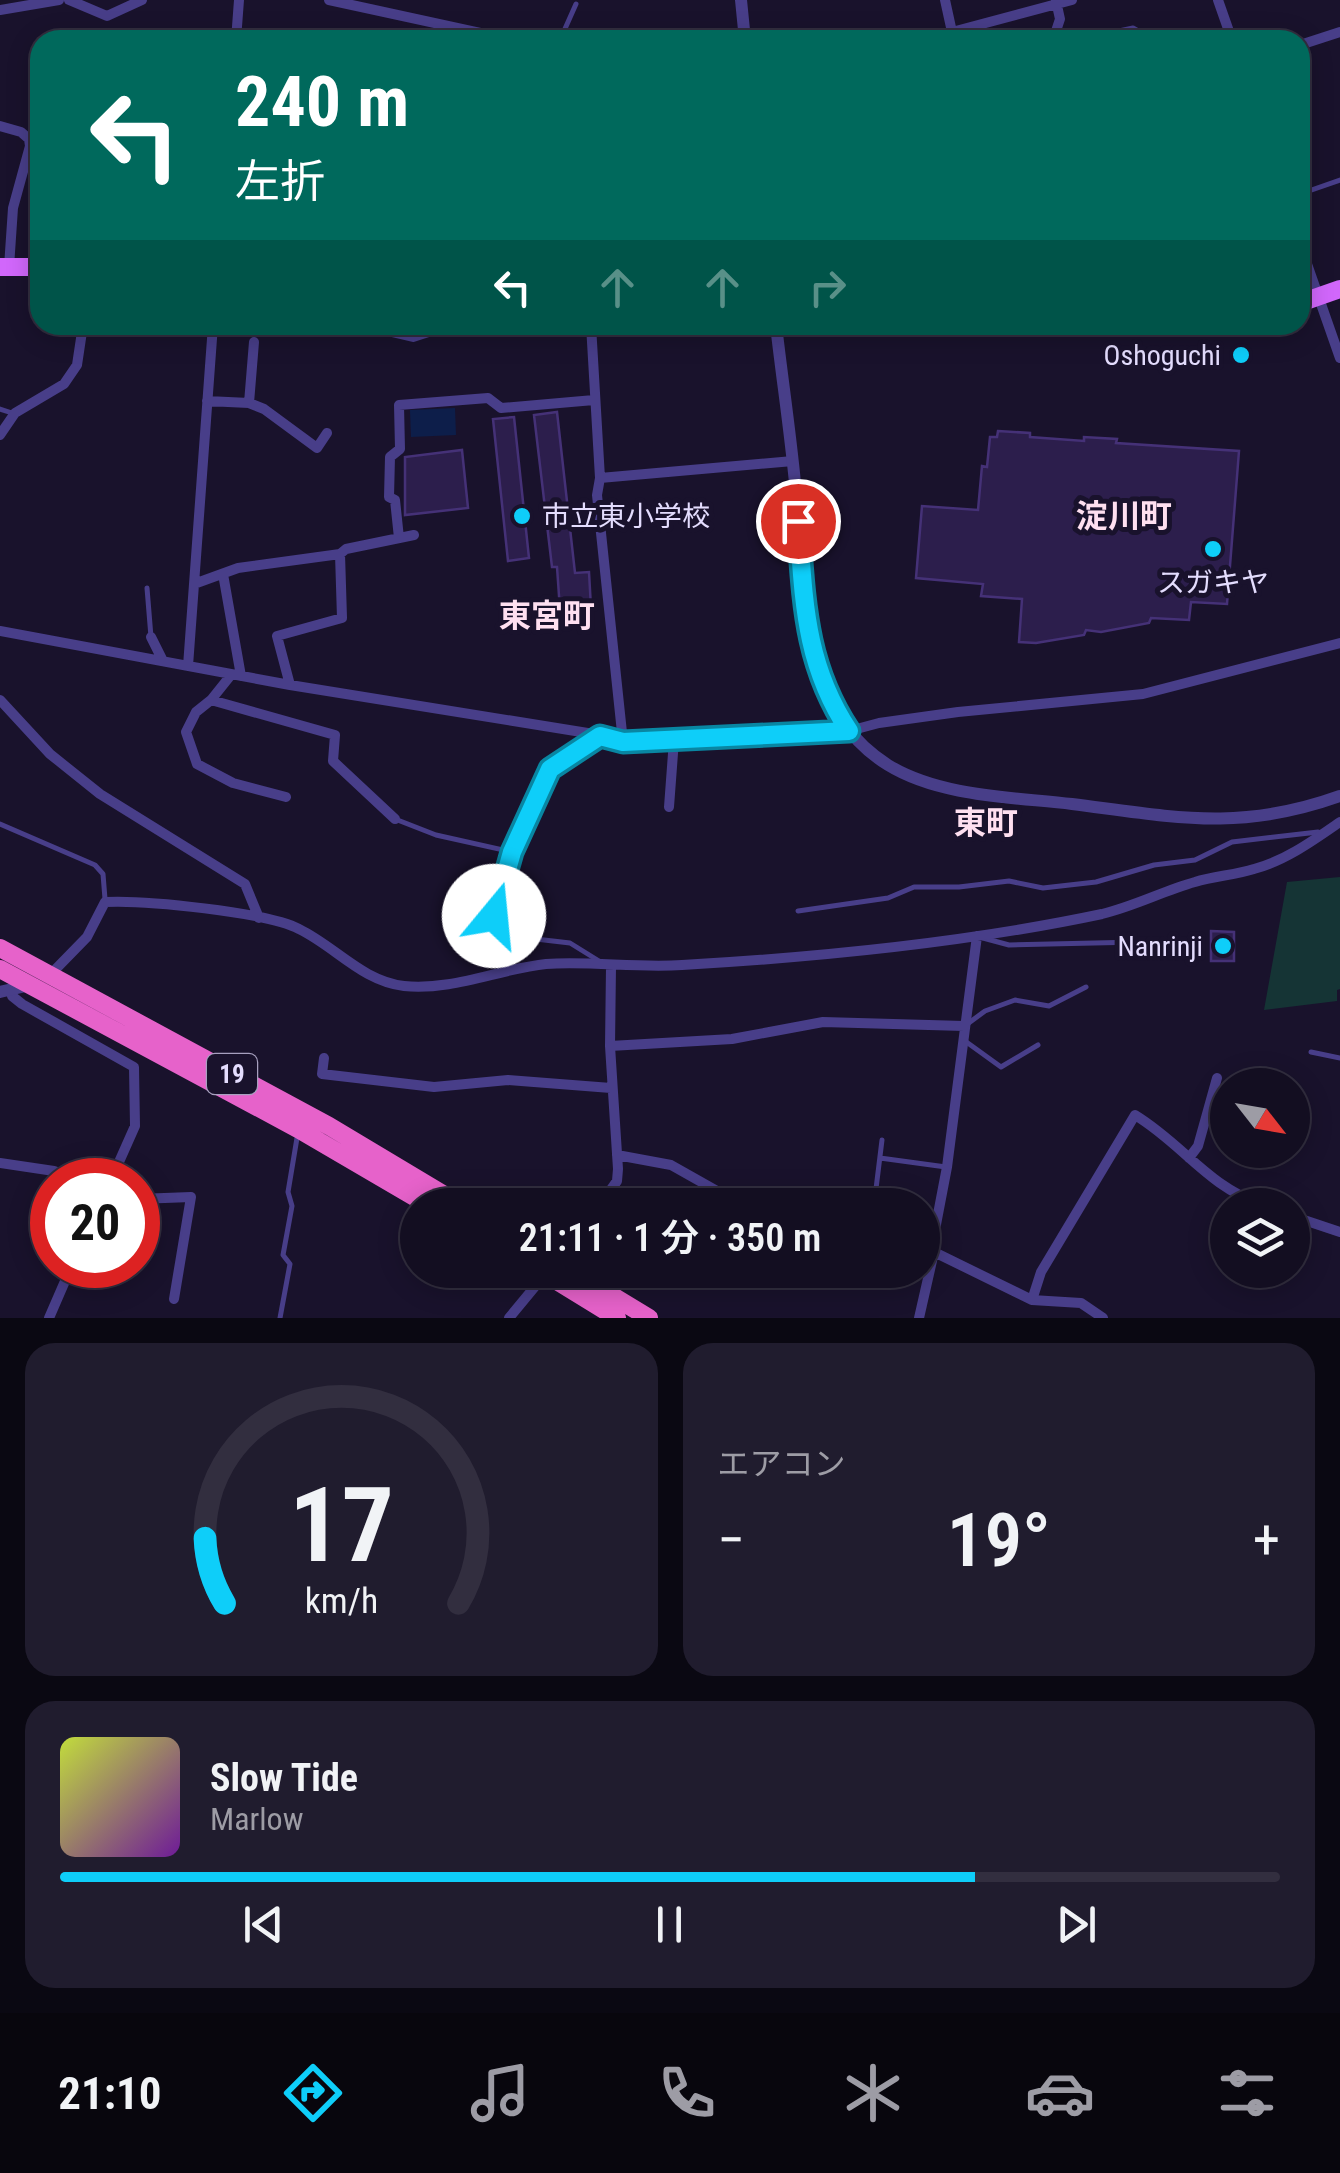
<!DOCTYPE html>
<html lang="ja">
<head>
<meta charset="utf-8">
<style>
	body { margin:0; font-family:"Roboto Condensed","Noto Sans JP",sans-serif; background:#201c2e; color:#f1f3f6; height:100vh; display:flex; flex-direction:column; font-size:38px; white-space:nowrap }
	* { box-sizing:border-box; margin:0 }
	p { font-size:32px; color:#9d9ca5 }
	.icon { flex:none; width:55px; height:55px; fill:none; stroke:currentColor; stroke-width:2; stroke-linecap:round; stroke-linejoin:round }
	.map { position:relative; height:1318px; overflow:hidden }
	.panel { display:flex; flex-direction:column; gap:25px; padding:25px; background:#0a0812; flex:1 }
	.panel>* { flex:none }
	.guide { position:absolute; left:30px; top:30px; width:1280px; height:305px; border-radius:30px; box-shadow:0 5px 25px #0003,0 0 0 2px #322e3f; background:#00695c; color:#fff; overflow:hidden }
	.needle { width:65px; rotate:121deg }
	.fabs { position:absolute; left:1210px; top:1068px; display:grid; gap:20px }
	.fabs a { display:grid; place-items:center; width:100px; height:100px; border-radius:50%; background:#130e21; box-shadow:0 5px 25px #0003,0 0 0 2px #322e3f; font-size:50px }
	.speed { position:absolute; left:30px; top:1158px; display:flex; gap:20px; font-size:50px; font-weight:700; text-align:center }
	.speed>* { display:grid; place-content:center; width:130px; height:130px; border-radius:50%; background:#130e21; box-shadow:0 5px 25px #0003,0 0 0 2px #322e3f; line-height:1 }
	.speed .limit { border:15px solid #d22; background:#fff; color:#111 }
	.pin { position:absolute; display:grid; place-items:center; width:85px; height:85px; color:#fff; margin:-42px; border:5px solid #fff; border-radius:50%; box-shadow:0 2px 10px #0007 }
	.me { position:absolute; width:110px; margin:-55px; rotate:17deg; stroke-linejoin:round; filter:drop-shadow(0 0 8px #0008) }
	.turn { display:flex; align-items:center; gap:35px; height:210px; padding:0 40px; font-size:45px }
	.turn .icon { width:130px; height:130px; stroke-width:2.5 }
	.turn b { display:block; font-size:70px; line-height:85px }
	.lanes { display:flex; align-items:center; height:95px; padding:0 40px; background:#0003; justify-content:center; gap:50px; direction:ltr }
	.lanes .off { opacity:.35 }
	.big { font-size:75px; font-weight:600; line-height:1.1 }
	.panel .tile { flex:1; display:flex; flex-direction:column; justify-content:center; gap:15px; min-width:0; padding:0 35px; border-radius:30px; background:#201c2e }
	.panel .dial { align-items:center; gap:0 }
	.dial svg { height:260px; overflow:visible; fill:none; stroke:#322e3f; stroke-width:7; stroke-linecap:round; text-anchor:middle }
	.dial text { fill:#f1f3f6; stroke:none }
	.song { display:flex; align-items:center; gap:30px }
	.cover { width:120px; height:120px; border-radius:15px; background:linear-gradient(135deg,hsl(70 70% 55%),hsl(280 70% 35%)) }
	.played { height:10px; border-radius:5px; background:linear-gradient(90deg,#0ecef9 75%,#322e3f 75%) }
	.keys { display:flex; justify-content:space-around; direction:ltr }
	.heat { display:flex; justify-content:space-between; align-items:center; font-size:55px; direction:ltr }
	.panel .tiles { flex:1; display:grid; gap:25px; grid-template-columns:1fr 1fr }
	.tile:last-child { grid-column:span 2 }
	.trip { position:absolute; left:400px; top:1188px; width:540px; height:100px; border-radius:50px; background:#130e21; box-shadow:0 5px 25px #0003,0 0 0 2px #322e3f; font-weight:600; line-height:100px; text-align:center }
	.dock { display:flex; height:160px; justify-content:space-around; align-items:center; background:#08060d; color:#9d9ca5 }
	.dock .icon { width:70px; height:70px }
	.dock .on { color:#0ecef9 }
	.dock b { font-size:45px; color:#f1f3f6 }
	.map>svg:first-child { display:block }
	.green { fill:#153435 }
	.water { fill:#0d1e4a }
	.building { fill:#2c1e4c; stroke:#453177; stroke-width:2.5 }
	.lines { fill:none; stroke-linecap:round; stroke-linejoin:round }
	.service { stroke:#483e89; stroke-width:5 }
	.minor { stroke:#483e89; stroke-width:10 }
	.tertiary { stroke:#483e89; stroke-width:12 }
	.primary { stroke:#d167fb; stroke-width:18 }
	.trunk { stroke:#e662ca; stroke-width:18 }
	.route-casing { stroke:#0986a2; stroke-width:25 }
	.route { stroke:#0ecef9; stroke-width:18 }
	.poi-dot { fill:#0ecef9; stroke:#19122c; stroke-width:4 }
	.labels { text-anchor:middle; stroke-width:10; stroke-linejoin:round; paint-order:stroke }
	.shield { fill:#19122c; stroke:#a7a0bf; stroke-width:2.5 }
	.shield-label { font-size:25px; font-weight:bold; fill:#e4ddfe }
	.poi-label { font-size:28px; fill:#e4ddfe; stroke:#19122c; text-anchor:end }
	.quarter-label { font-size:32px; font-weight:bold; fill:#fedff0; stroke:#19122c }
</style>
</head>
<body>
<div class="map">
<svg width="1340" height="1318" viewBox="0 0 1340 1318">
	<rect width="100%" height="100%" fill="#19122c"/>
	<path class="green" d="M1340,877V989L1337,990V1001L1264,1010L1287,882Z"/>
	<path class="water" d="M455,408L456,435L411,437L410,410Z"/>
	<path class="building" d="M557,412L575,573L589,572L591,608L560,610L557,567H552L534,415Z
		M514,417L529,558L508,561L493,419Z
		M998,431L1030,433V437L1084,441V437L1117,439L1116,443L1239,451L1227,604L1191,602L1189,620L1151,618L1149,623L1101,632L1086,630L1084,635L1036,643L1019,642L1022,599L981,596L983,584L916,578L922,506L978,510L982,466L987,467L990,437H997Z
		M462,450L468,508L405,515V457Z
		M1211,931L1234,932V961H1211Z"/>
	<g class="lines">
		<path class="service" d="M1058,31L1081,39L1133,28L1140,32L1143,40
			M560,40L576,4
			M1300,194L1340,180
			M0,409L12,413
			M147,588L151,637
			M535,802L512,852L494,916L527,938L570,943L599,961
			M395,819L436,835L512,852
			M0,824L95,865L103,874L105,899
			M798,911L888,898L914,887H959L1009,881L1043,888L1096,882L1154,865L1195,860L1232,842L1318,832
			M983,938L1009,945L1139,942
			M966,1025L985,1011L1015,1000L1049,1006L1086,987
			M965,1041L1001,1067L1038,1045
			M1311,1052L1340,1058
			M880,1158L946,1167
			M874,1205L882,1140
			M280,1318L290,1264L283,1255L292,1206L288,1192L298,1132"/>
		<path class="minor" d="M69,0L107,16L142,0
			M329,0L513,40
			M945,0L952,32
			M1218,0L1232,40
			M0,10L59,0
			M236,40L239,0
			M934,40L952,32L1072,0
			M1053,40L1060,19L1056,1
			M1300,45L1340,32
			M0,126L21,132L29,139L30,146L13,208L9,267
			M1300,244L1340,358
			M362,325L413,337L450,325
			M591,325L600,478L597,495L623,742
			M207,401L249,403L264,409L317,448L327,433
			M249,403L254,342
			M0,435L15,413L64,384L77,365L83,325
			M600,478L793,461
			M399,538L395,500L389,497L390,457L400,449L399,405L488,398L501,408L594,400
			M223,574L241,676
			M194,584L238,568L340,554L346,549L414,535
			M0,631L290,685L600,735L623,742L849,731L879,723L958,712L1143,694L1340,643
			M151,637L163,661
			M188,666L213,325
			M231,675L211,700L335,735L333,761L395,819
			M290,685L277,636L342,618L340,554
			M0,700L50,754L100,794L245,884L259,918
			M211,700L196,712L186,732L197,764L233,783L286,797
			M535,801L550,769L600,735
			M669,807L674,740
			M48,977L87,937L105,902C144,900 267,912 299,929C336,947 362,981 404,986C452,991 499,969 546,964C591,961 637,968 682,965C822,957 965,943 1102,914C1135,906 1163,891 1195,882C1214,876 1235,875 1254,869C1285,861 1314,840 1340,822
			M10,989L12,996L22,1004L134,1067L135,1126L111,1180
			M610,1046L732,1039L823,1022L964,1026
			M324,1058L322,1074L434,1087L508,1080L611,1088
			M617,1155L671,1165L726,1196L769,1205
			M1189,1158L1198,1146L1217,1078
			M0,1163L54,1171L79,1180
			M138,1199L191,1197L174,1299
			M600,1205L617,1181L618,1169L610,1046L611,967
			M1292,1216L1340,1232
			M934,1252L1032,1300L1081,1303L1103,1318
			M1032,1300L1041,1272L1135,1115C1184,1145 1206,1185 1262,1205
			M49,1318L72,1265
			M509,1318L547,1272
			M919,1318L934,1252V1235L947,1167L977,936"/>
		<path class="tertiary" d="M741,0L745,40
			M776,325C782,378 790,430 795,483C804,579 793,706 888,765C940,797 1013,797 1072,804C1174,817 1240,832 1340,796
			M0,992L30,985"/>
		<path class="primary" d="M0,267H40
			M1300,303L1340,289"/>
		<path class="trunk" d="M0,948L329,1126L461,1205
			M0,969L298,1129L428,1205
			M539,1270L617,1318
			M570,1270L649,1318"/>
	</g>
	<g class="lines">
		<g class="route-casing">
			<path id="route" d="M494,916L512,852L550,769L600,736L623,742L849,731C804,663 804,599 798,521"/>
		</g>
		<use href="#route" class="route"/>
	</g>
	<g class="poi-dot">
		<circle cx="1241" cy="355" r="10"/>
		<circle cx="522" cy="516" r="10"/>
		<circle cx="1213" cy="549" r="10"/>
		<circle cx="1223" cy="946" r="10"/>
	</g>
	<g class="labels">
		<rect class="shield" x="207" y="1054" width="50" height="40" rx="8"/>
		<g class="shield-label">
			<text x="232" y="1083">19</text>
		</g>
		<g class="poi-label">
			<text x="1221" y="365">Oshoguchi</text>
			<text x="542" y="526" text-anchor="start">市立東小学校</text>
			<text x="1213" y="592" text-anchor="middle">スガキヤ</text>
			<text x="1203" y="956">Nanrinji</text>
		</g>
		<g class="quarter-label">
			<text x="1124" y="527">淀川町</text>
			<text x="547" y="627">東宮町</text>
			<text x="986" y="834">東町</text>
		</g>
	</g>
</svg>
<div class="fabs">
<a><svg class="needle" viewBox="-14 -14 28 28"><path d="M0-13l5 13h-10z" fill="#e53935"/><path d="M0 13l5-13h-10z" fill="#9d9ca5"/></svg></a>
<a><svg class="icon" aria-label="layers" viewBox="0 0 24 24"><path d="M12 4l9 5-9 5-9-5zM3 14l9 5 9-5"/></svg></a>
</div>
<div class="speed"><div class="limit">20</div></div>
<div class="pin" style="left:798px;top:521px;background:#d93025"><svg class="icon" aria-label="arrive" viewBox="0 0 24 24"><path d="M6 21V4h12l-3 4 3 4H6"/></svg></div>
<svg class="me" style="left:494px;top:916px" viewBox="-20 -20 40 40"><circle r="19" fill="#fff"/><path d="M0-13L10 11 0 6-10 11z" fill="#0ecef9"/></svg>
<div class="trip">21:11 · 1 分 · 350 m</div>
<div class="guide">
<div class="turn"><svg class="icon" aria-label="left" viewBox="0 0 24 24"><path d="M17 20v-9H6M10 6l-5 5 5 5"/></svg><div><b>240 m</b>左折</div></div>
<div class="lanes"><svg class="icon" aria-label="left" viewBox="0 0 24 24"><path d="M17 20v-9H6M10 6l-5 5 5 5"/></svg><svg class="icon off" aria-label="ahead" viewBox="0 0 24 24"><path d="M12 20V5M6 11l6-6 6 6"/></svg><svg class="icon off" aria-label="ahead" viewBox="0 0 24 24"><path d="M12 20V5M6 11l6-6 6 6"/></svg><svg class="icon off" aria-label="right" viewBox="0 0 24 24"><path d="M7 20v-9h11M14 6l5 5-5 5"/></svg></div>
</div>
</div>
<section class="panel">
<div class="tiles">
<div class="tile dial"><svg viewBox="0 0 100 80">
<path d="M14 69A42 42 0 1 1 86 69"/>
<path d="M14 69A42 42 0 0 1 8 49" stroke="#0ecef9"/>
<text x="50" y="56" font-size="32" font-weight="700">17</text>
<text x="50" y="72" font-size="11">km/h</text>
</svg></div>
<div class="tile"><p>エアコン</p>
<div class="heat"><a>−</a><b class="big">19°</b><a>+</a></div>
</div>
<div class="tile">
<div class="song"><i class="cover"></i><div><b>Slow Tide</b><p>Marlow</p></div></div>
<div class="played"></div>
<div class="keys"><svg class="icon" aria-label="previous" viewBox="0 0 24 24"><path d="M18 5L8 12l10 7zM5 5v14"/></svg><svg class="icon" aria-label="pause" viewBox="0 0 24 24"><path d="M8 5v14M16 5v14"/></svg><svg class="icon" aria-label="next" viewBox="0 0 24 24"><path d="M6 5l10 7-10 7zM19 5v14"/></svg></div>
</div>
</div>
</section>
<nav class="dock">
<b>21:10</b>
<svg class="icon on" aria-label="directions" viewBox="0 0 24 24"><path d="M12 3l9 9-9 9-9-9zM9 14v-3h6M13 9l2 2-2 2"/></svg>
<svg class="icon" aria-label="music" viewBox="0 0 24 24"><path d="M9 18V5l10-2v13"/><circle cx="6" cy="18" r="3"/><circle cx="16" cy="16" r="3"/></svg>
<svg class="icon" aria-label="phone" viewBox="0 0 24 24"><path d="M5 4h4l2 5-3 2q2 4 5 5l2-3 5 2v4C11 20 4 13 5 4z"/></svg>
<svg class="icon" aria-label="climate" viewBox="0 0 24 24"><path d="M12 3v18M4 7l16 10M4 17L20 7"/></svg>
<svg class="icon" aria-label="car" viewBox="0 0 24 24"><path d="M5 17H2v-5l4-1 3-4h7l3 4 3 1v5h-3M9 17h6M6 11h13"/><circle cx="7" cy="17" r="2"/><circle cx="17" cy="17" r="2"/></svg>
<svg class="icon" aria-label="filters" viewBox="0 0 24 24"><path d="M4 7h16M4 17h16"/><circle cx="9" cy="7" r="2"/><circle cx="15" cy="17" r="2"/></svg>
</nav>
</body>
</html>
